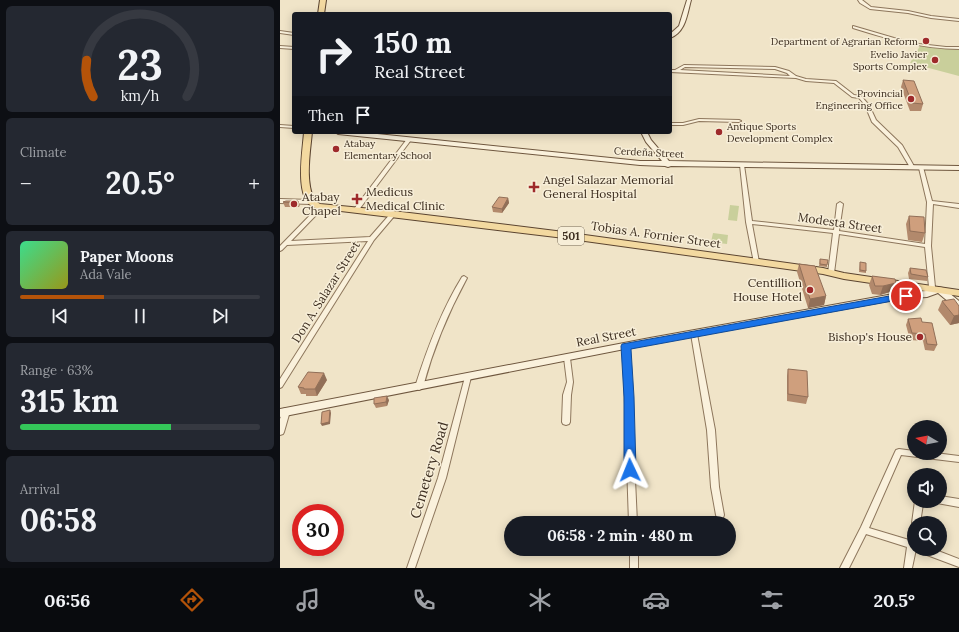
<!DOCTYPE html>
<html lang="en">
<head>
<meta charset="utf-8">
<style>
	body { margin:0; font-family:Lora,serif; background:#242831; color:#f1f3f6; height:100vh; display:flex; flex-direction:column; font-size:15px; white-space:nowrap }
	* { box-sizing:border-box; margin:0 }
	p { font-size:13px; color:#9ea1a6 }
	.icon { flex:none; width:22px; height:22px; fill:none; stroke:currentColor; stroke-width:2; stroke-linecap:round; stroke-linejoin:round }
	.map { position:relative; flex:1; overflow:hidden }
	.side { display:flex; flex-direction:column; gap:6px; padding:6px; background:#0d0f14; width:280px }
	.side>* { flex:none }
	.top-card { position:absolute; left:12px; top:12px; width:380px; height:122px; border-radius:4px; box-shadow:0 2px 10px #0003; background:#171b24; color:#f1f3f6; overflow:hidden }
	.needle { width:26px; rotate:280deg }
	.fabs { position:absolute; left:627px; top:420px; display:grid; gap:8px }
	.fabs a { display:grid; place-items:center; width:40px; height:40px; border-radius:50%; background:#171b24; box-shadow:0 2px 10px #0003; font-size:20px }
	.speed { position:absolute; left:12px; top:504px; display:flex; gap:8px; font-size:20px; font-weight:700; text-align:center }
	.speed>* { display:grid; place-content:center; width:52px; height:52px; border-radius:50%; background:#171b24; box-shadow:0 2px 10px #0003; line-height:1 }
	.speed .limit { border:6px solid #d22; background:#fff; color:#111 }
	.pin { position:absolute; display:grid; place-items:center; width:34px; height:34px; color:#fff; margin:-17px; border:2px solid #fff; border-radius:50%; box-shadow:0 1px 4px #0007 }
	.me { position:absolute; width:44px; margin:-22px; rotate:358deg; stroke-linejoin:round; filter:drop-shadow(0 0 3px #0008) }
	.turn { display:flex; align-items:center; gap:14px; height:84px; padding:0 16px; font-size:18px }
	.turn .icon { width:52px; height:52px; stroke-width:2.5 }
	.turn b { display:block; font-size:28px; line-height:34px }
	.then { display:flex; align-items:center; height:38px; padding:0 16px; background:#0003; gap:8px; font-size:15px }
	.big { font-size:30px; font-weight:700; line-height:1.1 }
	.side .card { flex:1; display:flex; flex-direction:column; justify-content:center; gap:6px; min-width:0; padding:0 14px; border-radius:6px; background:#242831 }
	.side .dial { align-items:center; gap:0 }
	.dial svg { height:104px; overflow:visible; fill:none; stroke:#363941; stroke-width:7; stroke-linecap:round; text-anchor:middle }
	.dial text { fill:#f1f3f6; stroke:none }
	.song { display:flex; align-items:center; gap:12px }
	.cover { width:48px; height:48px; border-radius:6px; background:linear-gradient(135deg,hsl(150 70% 55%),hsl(60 70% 35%)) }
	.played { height:4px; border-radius:2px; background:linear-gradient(90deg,#b45309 35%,#363941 35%) }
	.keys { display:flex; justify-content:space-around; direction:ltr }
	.heat { display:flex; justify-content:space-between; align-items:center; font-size:22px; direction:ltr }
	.charge { height:6px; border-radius:3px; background:linear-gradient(90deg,#34c759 63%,#363941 0) }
	.trip { position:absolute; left:224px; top:516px; width:232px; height:40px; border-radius:20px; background:#171b24; box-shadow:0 2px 10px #0003; font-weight:700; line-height:40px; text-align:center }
	.menu { display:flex; height:64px; justify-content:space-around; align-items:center; background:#090b0e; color:#9ea1a6 }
	.menu .icon { width:28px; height:28px }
	.menu .selected { color:#b45309 }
	.menu b { font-size:18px; color:#f1f3f6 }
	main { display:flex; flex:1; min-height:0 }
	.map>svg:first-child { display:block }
	.green { fill:#c9cf9b }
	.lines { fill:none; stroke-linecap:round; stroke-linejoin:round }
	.street-casing { stroke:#8d765c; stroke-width:2 }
	.secondary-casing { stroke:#6f573f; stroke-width:2 }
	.primary-casing { stroke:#5b4430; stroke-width:2 }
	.street { fill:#faf1dc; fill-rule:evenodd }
	.secondary { fill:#faf1dc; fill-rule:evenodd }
	.primary { fill:#f3d9a0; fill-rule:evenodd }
	.wall { fill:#b2896c }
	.shaded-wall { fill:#916f58 }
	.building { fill:#cf9f7d; stroke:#916f58 }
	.route { fill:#1a73e8; stroke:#114b97 }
	.poi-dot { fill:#9e2a2b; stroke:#f7eed8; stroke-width:1.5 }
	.labels { text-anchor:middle; stroke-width:3; stroke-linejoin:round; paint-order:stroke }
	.far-poi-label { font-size:10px; fill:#3d2e20; stroke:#f7eed8; text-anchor:end }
	.far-street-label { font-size:10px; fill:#3d2e20; stroke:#f7eed8 }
	.shield { fill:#f7eed8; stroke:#756857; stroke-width:1 }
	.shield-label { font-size:11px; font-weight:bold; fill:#3d2e20 }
	.poi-label { font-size:12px; fill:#3d2e20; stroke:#f7eed8; text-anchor:start }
	.street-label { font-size:12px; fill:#3d2e20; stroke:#f7eed8 }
	.near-street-label { font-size:14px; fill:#3d2e20; stroke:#f7eed8 }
</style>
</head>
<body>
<main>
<section class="side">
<div class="card dial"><svg viewBox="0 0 100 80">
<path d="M14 69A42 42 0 1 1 86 69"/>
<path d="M14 69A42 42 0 0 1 9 41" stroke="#b45309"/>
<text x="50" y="56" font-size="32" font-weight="700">23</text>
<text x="50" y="72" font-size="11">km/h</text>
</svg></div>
<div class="card"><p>Climate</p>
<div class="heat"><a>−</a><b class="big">20.5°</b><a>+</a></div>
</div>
<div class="card">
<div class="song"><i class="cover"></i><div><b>Paper Moons</b><p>Ada Vale</p></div></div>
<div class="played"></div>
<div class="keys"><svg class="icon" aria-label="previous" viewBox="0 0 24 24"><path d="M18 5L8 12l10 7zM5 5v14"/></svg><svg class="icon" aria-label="pause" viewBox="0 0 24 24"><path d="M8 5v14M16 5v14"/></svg><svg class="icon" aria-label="next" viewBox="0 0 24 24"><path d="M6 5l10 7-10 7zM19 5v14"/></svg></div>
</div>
<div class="card"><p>Range · 63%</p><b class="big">315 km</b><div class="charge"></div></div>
<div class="card"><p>Arrival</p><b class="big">06:58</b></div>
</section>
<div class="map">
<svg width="679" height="568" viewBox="0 0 679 568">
	<rect width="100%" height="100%" fill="#f0e4c8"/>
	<path class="green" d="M640,46L662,49L679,48V76L630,63Z
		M450,205L459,206L457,221L448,220Z
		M433,233L448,235L447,244L431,242Z"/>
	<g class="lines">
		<g class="street-casing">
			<path id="street" d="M578,0H582L591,7L628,11L651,16L679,19V21L651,18L628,13L590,9L580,3Z
				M573,26L614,38L639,44L666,47H679V49C642,49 608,39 573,28Z
				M0,31L14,33V35L0,33Z
				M0,46L14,47V49L0,48Z
				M404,65L495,67L509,71L516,76L526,79L556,81L574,95L581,96L589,105L596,120L622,145L635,168L633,169H631L618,147L592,122L585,105L579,98L572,97L554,83L526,81L516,78L390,72V70H395ZM405,67L495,69L507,73L510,76L400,70Z
				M419,119L459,120L461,121L459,122L419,121L403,125H390V123H403Z
				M0,125L14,126V128L0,127Z
				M127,139H129L131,140L78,211H74L73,210L74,209Z
				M460,164H462L464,165L472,221L554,230L557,204L560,202L563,204L559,231L645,244L647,202L639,168L641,167H643L652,201L679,204V208L653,204L651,246L655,287L652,289L649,287L645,247L559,234L554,273L551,275L549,274L548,273L553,233L472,224L479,262L476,264L474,263L466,222L460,165Z
				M0,199L31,200L34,202L31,204L0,203Z
				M41,205L43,206L44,207L43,208L11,241L90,237L111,213L113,212L116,214L94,240L2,387L0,388V379L88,241L7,245L2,250L0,251V246L39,206Z
				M184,276L187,278C168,313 153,349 143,387L141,389L139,390L137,389L135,387C147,349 161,311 182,277Z
				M412,332H416L417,334L435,430L439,487L444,515L443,518L440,519L437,518L436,515L431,487L427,430L411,334Z
				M344,344H348L349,346L357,523H349L343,346Z
				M285,356H289L290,358L293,382L291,395L290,422L289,424L286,425L283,424L282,422L283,395L287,382L284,358Z
				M188,374L190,375L191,377L166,478L135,568H127L158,478L185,377L186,375Z
				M6,408L9,409L10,411L4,432L3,434L0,435V419L3,409Z
				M619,449L634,451V453H655L679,456V462L621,455L589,528L629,540L631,532L634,531V549H637H636L632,568H624L627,547L586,534L569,568H560L581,527L615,452L616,450Z
				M660,496L679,499V507L657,503L656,501H660Z
				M635,501H645L643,504L640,523H634V526L632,523Z
				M350,549H358V568H350Z
				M638,549H653L679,559V567L639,552Z"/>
		</g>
		<g class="secondary-casing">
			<path id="secondary" d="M407,0H411C407,14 406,32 390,38V34L399,26Z
				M55,132H78L360,161H382L366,142L361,132H367L371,140L389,161L679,166V170L391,166L388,167L385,166L360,165L58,134Z
				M657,287L663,288L679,301V309L676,308L658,293L647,297L619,299L370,344L0,417V409L370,338L619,293L646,291Z"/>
		</g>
		<g class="primary-casing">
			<path id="primary" d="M40,0H46L44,14H38Z
				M24,132H32C30,153 25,180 34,200L40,204L113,211L276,231L543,268L564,273L679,290V296L564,279L543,274L276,237L36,208C13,202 23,150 24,132Z"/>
		</g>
		<use href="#street" class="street"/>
		<use href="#secondary" class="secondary"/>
		<use href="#primary" class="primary"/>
	</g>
	<path class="wall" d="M623,80L643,104L641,111H630L621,87Z
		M228,198L229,203L222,213L213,212L212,207Z
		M18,201L20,205L19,207H5L3,202Z
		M629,216L645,233L642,242L628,240L626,224Z
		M540,259L547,265V267L539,266Z
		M580,262L586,271V273L579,272Z
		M519,264L546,296L544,305L528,308L517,272Z
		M630,268L648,277L647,281L629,279L628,273Z
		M592,276L616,283L613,291L600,295L592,294L589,285Z
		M662,301L679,306V323L670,325L658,310Z
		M628,319L642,322L657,345L654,351L645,350L643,341L630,340L626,325Z
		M508,369L528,397L526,404L507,401V376Z
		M47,380L37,396H26V394H21L18,387Z
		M109,400L107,406L96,408L94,404Z"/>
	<path class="shaded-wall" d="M228,198L229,203L222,213V209Z
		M616,283L613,291L600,295L603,286Z
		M546,296L544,305L528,308L530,299Z
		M679,315V323L670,325L674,316Z
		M44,373L47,380L37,396L35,389Z
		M107,396L109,400L107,406L106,402Z
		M50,410L51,413L50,424L42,426L41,424Z"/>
	<path class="building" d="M623,80L634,81L643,104L632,103Z
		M219,197L228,198L222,209L212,207Z
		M6,201H18V203L3,202Z
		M629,216L644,217L645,233L630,231Z
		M540,259L548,260L547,265L540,264Z
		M580,262L586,263V271L580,270Z
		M519,264L535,266L546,296L530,299Z
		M630,268L646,270L648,277L631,274Z
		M592,276L615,279L616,283L603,286H595Z
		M674,299L679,306V315L674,316L662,301Z
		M641,318L642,322L652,323L657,345L647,344L645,334L632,333L628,319Z
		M508,369L527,371L528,397L508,394Z
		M28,372L44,373L35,389H24V388L18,387Z
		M107,396L106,402L94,404V398Z
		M50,410L49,422L41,424L42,412Z"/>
	<path class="route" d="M626,293L631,296L629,298L351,349L354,397L356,470L354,473L350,474L346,473L344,470V397L341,346L342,344Z"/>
	<g class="poi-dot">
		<circle cx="646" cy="41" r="4"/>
		<circle cx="655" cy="60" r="4"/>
		<circle cx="631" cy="99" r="4"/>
		<circle cx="439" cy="132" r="4"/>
		<circle cx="56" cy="149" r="4"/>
		<path d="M252 181h4v4h4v4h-4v4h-4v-4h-4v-4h4z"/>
		<path d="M75 193h4v4h4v4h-4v4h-4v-4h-4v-4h4z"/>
		<circle cx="14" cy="204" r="4"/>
		<circle cx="530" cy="290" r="4"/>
		<circle cx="640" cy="337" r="4"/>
	</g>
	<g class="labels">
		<g class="far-poi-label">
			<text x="638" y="45">Department of Agrarian Reform</text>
			<text x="647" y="58">Evelio Javier<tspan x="647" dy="12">Sports Complex</tspan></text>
			<text x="623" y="97">Provincial<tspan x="623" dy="12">Engineering Office</tspan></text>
			<text x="447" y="130" text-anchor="start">Antique Sports<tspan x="447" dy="12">Development Complex</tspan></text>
			<text x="64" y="147" text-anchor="start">Atabay<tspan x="64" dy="12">Elementary School</tspan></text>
		</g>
		<g class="far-street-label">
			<text transform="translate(369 152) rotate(3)" y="4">Cerdeña Street</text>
		</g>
		<rect class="shield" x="278" y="227" width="26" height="18" rx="3"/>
		<g class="shield-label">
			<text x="291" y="240">501</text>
		</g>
		<g class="poi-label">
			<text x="263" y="184">Angel Salazar Memorial<tspan x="263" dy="14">General Hospital</tspan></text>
			<text x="86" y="196">Medicus<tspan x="86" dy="14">Medical Clinic</tspan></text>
			<text x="22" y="201">Atabay<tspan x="22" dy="14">Chapel</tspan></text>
			<text x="522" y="287" text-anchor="end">Centillion<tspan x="522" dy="14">House Hotel</tspan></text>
			<text x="632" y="341" text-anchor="end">Bishop's House</text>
		</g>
		<g class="street-label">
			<text transform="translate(560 223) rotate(8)" y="4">Modesta Street</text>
			<text transform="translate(376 235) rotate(8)" y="4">Tobias A. Fornier Street</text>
			<text transform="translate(46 292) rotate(-58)" y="4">Don A. Salazar Street</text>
			<text transform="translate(326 337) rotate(-11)" y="4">Real Street</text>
		</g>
		<g class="near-street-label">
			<text transform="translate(149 470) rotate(-73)" y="5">Cemetery Road</text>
		</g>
	</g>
</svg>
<div class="fabs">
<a><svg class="needle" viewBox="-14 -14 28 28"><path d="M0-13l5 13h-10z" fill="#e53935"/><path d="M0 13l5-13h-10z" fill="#9ea1a6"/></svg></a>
<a><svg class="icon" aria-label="sound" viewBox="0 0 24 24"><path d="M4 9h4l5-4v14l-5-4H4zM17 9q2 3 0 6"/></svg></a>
<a><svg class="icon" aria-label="search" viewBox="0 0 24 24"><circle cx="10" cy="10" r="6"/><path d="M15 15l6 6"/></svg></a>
</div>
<div class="speed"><div class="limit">30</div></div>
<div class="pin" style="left:626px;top:296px;background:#d93025"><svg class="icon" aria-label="arrive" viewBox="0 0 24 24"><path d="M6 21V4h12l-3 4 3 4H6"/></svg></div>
<svg class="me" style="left:350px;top:470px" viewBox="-20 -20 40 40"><path d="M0-17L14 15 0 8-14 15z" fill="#1a73e8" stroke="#fff" stroke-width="4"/></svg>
<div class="trip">06:58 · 2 min · 480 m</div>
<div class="top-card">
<div class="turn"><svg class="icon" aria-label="right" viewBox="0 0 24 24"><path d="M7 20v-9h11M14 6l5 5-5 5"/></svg><div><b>150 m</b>Real Street</div></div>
<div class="then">Then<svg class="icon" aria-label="arrive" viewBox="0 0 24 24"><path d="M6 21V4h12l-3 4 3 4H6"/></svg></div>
</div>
</div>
</main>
<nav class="menu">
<b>06:56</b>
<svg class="icon selected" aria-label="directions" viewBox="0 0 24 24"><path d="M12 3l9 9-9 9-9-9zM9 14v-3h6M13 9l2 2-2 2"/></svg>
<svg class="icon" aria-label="music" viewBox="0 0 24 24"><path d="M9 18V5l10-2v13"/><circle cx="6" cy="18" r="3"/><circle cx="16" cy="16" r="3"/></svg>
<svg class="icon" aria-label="phone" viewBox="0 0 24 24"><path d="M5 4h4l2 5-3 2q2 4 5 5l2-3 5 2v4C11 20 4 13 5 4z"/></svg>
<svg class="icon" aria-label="climate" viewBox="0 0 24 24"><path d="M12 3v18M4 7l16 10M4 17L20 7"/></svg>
<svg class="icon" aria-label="car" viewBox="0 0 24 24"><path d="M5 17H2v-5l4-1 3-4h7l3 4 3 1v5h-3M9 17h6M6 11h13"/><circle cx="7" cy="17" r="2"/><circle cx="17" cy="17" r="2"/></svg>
<svg class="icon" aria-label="filters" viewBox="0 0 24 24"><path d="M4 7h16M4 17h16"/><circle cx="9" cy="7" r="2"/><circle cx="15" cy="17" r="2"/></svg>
<b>20.5°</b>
</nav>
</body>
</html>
